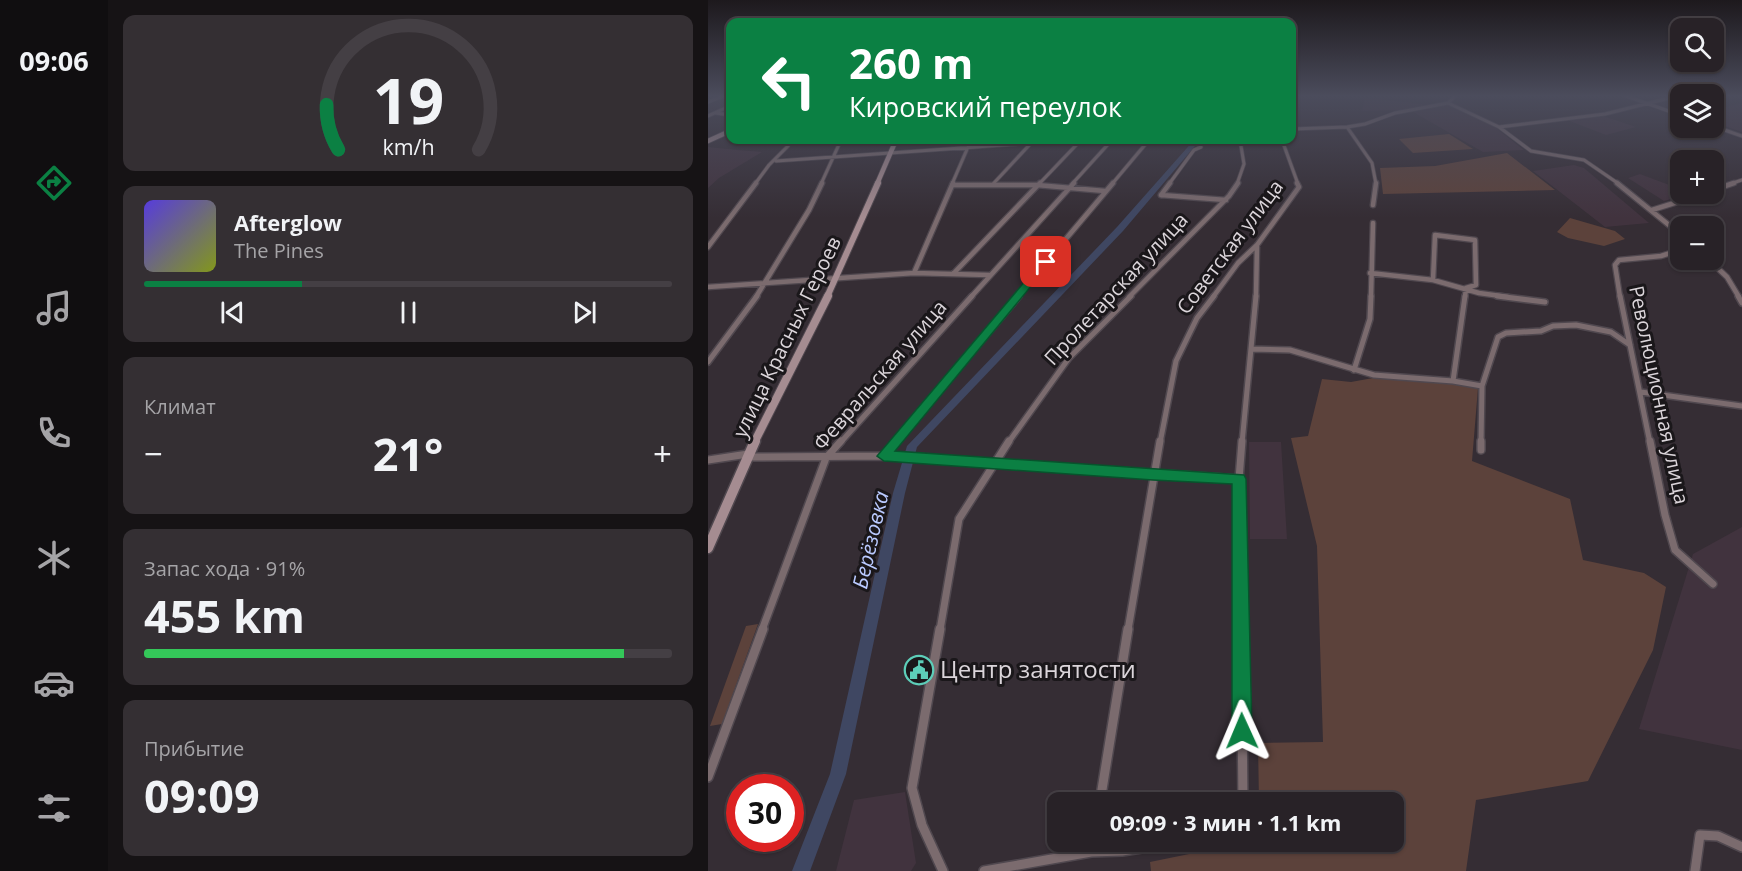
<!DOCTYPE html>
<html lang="ru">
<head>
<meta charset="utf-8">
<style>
	body { margin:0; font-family:"Open Sans",sans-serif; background:#342f33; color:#f1f3f6; height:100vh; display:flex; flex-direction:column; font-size:22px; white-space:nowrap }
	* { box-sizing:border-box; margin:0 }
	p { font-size:20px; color:#a5a4a7 }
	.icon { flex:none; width:33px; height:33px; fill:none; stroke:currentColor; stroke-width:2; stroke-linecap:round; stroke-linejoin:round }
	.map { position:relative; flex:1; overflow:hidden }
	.side { display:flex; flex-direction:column; gap:15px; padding:15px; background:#161315; width:600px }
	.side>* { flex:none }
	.hud { position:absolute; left:18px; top:18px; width:570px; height:126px; border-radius:12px; box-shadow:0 2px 4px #0004,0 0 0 2px #443f44; background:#0b8043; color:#fff; overflow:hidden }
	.tools { position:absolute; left:962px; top:18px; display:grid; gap:12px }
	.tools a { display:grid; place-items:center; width:54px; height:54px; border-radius:12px; background:#282227; box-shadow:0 2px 4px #0004,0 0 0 2px #443f44; font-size:30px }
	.speed { position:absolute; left:18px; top:774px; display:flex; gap:12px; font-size:30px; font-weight:700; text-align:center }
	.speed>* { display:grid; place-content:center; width:78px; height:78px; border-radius:50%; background:#282227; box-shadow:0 2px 4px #0004,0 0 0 2px #443f44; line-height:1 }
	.speed .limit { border:9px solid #d22; background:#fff; color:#111 }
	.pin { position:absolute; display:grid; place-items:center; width:51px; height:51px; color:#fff; margin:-26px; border-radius:12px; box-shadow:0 3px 9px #0006 }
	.me { position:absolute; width:66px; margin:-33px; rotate:359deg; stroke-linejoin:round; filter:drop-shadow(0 0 4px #0008) }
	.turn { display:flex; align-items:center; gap:21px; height:126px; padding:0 24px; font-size:27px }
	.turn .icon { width:78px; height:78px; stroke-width:2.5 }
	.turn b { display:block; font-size:42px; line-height:51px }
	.big { font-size:45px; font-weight:700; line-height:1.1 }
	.side .tile { flex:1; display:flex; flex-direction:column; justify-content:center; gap:9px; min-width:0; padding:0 21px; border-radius:12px; background:#342f33 }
	.side .dial { align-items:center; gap:0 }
	.dial svg { height:156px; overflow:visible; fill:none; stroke:#443f44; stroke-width:7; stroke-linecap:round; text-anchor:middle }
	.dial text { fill:#f1f3f6; stroke:none }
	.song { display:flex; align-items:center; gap:18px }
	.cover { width:72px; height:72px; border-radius:9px; background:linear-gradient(135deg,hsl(250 70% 55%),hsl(70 70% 35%)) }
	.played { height:6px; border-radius:3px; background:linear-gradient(90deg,#0b8043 30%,#443f44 30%) }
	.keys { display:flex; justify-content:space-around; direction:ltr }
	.heat { display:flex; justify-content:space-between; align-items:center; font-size:33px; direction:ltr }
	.charge { height:9px; border-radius:4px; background:linear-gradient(90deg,#34c759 91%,#443f44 0) }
	.trip { position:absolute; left:339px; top:792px; width:357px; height:60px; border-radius:12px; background:#282227; box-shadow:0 2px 4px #0004,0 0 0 2px #443f44; font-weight:700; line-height:60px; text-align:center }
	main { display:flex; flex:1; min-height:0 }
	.tabs { display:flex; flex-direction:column; width:108px; justify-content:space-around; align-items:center; background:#100e10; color:#a5a4a7 }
	.tabs .icon { width:42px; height:42px }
	.tabs .current { color:#0b8043 }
	.tabs b { font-size:27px; color:#f1f3f6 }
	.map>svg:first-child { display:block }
	.built { fill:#41333e }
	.green { fill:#5c423b }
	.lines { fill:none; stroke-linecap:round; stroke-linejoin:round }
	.river { fill:#3f4762; fill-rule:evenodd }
	.minor-far4-casing { stroke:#50484f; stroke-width:4.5 }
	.minor-far3-casing { stroke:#50484f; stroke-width:7 }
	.minor-far2-casing { stroke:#50484f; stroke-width:8 }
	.minor-far1-casing { stroke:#50484f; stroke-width:10 }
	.minor-casing { stroke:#50484f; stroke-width:12 }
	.secondary-far3-casing { stroke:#50484f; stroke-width:6 }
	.secondary-far2-casing { stroke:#50484f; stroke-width:8 }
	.secondary-far1-casing { stroke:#50484f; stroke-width:10 }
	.secondary-casing { stroke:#50484f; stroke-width:13 }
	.minor-far4 { stroke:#7b6b6e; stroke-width:3 }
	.minor-far3 { stroke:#7b6b6e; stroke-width:4.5 }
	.minor-far2 { stroke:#7b6b6e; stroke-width:5 }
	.minor-far1 { stroke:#7b6b6e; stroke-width:7 }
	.minor { stroke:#7b6b6e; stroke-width:9 }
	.secondary-far3 { stroke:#a58c91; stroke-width:4.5 }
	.secondary-far2 { stroke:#a58c91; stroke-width:6 }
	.secondary-far1 { stroke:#a58c91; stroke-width:8 }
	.secondary { stroke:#a58c91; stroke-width:10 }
	.route { fill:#0b8043; stroke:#07532c; stroke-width:1.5 }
	.labels { text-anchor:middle; stroke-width:6; stroke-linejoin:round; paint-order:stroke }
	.street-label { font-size:20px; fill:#dbd5da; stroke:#1a171a }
	.water-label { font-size:21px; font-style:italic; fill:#bacaff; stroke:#1a171a }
	.near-poi-label { font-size:24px; fill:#dbd5da; stroke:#1a171a; text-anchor:start }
</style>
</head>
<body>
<main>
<nav class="tabs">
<b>09:06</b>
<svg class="icon current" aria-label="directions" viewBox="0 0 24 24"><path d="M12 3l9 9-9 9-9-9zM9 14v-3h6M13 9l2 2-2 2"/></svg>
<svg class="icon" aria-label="music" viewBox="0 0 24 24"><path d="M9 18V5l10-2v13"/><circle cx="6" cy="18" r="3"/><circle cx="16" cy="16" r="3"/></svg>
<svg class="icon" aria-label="phone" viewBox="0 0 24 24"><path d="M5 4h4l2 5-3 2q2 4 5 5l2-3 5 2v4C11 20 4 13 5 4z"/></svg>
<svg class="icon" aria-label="climate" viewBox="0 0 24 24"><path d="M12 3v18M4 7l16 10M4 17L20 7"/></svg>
<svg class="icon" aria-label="car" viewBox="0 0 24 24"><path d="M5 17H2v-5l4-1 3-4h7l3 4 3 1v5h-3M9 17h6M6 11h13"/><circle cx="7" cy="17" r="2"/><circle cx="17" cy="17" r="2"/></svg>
<svg class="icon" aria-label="filters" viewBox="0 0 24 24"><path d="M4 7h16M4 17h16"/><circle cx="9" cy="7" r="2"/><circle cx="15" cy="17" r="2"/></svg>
</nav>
<section class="side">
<div class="tile dial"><svg viewBox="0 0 100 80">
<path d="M14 69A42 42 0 1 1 86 69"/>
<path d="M14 69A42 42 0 0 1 8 46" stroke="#0b8043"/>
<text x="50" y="56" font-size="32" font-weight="700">19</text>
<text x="50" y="72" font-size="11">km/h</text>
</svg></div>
<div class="tile">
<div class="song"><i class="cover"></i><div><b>Afterglow</b><p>The Pines</p></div></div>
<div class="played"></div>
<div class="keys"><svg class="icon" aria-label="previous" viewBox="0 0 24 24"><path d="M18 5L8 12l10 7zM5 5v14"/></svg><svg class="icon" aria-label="pause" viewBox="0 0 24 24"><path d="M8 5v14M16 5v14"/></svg><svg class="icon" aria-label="next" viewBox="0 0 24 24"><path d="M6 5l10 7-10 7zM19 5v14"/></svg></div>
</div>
<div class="tile"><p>Климат</p>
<div class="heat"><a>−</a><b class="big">21°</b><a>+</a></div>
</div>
<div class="tile"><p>Запас хода · 91%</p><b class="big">455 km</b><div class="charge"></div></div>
<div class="tile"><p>Прибытие</p><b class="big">09:09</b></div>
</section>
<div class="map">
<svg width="1034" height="871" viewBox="0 0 1034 871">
	<rect width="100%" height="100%" fill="#352d34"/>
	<path class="built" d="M657,98L673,99L719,105L697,110L654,111Z
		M1034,103V132L1005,122V110Z
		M739,104L783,124L816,150L775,152L705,112Z
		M895,116L928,127L898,135L859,120Z
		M0,147L20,149L54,152L11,178L0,188Z
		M866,165L876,168L941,223L897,227L825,171Z
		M932,174L972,189V194H979L956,201L920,178Z
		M541,442H573L579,539H542Z
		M1034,527V750L931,729L985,554Z
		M197,792L208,863L203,871H128L146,800Z"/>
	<path class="green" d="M741,134L765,149L705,153L691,139Z
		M799,153L847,190L675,194L672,168L727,166Z
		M862,218L907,231L917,239L896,246L860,238L849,232Z
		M665,378L740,383L770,388L764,461L862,499L875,560L936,573L958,587L945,650L880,781L768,800L758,871H443L442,862L540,842H686V802H551L550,743L615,742L609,546L583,438L600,436L614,379L643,382Z
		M50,624L14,724L2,726L38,626Z"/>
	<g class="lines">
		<path class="river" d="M486,140H492L415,231L209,447L197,493L138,774L102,871H84L122,774L185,493L199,446L409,227Z"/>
		<g class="minor-far4-casing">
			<path id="minor-far4" d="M918,96L972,115
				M0,102L15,96
				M740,103L747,96
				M8,113L22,115
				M0,116L22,106
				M1005,126L1034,136
				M639,127L664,163L668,184
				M791,127L897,114L969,96
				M584,129L639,127L657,124L687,113L740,103L791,127L823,151L876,160L911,184
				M574,140L590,184
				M68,161L323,143
				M47,184L61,165L80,146
				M113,184L133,140
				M244,184L263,140
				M285,184L326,140
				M331,184L373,140
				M364,184L404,140
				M404,184L441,140
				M461,184L486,150L493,147
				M529,184L536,164L532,140
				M1022,184L1034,180"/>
		</g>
		<g class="minor-far3-casing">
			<path id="minor-far3" d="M909,183L972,234
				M244,185H329L397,191
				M1005,190L1026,183
				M453,195L518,200
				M453,195L462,183
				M665,205L668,183
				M944,210L995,194
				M0,247L48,183
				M1001,260L1019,277L1031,297
				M206,273L245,183
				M662,273L725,280L771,293L800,297
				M245,274L332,183
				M725,280L727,235L767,240L768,285L758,288
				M0,287L206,273L281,275
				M48,297L101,210L114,183
				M263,297L366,183
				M309,297L405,183
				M421,297L521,196L530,183
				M505,297L530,263L549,245L591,187L589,183
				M548,297L549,245
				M663,297L665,223
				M757,297L758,288
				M912,297L907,265L911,260L953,256L972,250"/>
		</g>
		<g class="minor-far2-casing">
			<path id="minor-far2" d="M789,296L837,302
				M912,296L942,443
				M1030,296L1034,303
				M543,349L582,350L666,375L745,381L774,386
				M0,362L49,296
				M646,370L662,319L663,296
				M745,381L757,296
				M933,392L1034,406
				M132,443L264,296
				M187,443L311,296
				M300,443L361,358L423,296
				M452,443L468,361L489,318L506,296
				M534,443L548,296
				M773,443L774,386L790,337L798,333L833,331L845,326L868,325L903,332L922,345"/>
		</g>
		<g class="minor-far1-casing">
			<path id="minor-far1" d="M942,441L957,515L967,550L1005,584
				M773,450V441
				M176,456L189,441
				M0,460L40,454L45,457L176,456L531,479
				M54,630L118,458L133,441
				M232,630L251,519L301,441
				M420,630L452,441
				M533,630L531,479L534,441"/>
		</g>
		<g class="minor-casing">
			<path id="minor" d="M232,629L204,788L214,825L235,871
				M533,629L535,802
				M0,777L55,629
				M392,802L420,629
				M383,852L385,842
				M276,871L383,852L414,851L473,842
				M987,871L992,835L1010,836L1034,847"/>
		</g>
		<g class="secondary-far3-casing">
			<path id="secondary-far3" d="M0,141L22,131
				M169,184L188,140"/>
		</g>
		<g class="secondary-far2-casing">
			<path id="secondary-far2" d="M119,297L170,183"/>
		</g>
		<g class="secondary-far1-casing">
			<path id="secondary-far1" d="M46,443L120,296"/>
		</g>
		<g class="secondary-casing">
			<path id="secondary" d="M0,548L47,441"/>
		</g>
		<use href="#minor-far4" class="minor-far4"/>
		<use href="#minor-far3" class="minor-far3"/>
		<use href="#minor-far2" class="minor-far2"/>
		<use href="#minor-far1" class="minor-far1"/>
		<use href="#minor" class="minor"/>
		<use href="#secondary-far3" class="secondary-far3"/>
		<use href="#secondary-far2" class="secondary-far2"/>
		<use href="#secondary-far1" class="secondary-far1"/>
		<use href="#secondary" class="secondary"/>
	</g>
	<linearGradient id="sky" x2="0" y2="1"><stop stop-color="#1d191d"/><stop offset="0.44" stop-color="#4b4c5c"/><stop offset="1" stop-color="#4b4c5c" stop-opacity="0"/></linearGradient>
	<rect width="1034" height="218" fill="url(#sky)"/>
	<path class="route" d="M335,260L343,262L187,451L536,475L538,479L544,731L541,738L534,741L527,738L524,731V484L445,480L176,461L169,456Z"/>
	<defs>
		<g id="civic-ring" transform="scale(1.5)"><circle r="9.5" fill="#1a171a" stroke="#5dceb9" stroke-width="1.5"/><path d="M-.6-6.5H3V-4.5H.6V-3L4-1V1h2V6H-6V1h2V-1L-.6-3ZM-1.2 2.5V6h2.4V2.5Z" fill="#5dceb9"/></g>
	</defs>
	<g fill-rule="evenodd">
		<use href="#civic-ring" x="211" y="670"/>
	</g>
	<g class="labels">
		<g class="street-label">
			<text transform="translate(522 247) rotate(-53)" y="7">Советская улица</text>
			<text transform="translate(408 289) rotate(-47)" y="7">Пролетарская улица</text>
			<text transform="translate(79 337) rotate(-64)" y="7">улица Красных Героев</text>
			<text transform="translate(172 375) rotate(-49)" y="7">Февральская улица</text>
			<text transform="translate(951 395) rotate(78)" y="7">Революционная улица</text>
		</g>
		<g class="water-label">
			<text transform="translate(163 540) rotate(-77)" y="7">Берёзовка</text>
		</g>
		<g class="near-poi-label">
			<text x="232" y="678">Центр занятости</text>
		</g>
	</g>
</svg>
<div class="tools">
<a><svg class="icon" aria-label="search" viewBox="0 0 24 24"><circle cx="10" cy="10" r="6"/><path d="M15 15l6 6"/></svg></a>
<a><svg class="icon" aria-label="layers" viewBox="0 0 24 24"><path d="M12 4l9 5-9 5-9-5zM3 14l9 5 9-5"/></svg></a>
<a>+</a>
<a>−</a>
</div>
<div class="speed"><div class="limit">30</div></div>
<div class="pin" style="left:338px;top:262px;background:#d93025"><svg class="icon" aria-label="arrive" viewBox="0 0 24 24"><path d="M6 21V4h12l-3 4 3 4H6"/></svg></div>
<svg class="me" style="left:534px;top:731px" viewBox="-20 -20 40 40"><path d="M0-17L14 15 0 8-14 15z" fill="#0b8043" stroke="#fff" stroke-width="4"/></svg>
<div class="trip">09:09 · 3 мин · 1.1 km</div>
<div class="hud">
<div class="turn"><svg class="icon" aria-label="left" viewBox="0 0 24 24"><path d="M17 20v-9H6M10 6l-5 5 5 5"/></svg><div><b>260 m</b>Кировский переулок</div></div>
</div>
</div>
</main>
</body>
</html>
